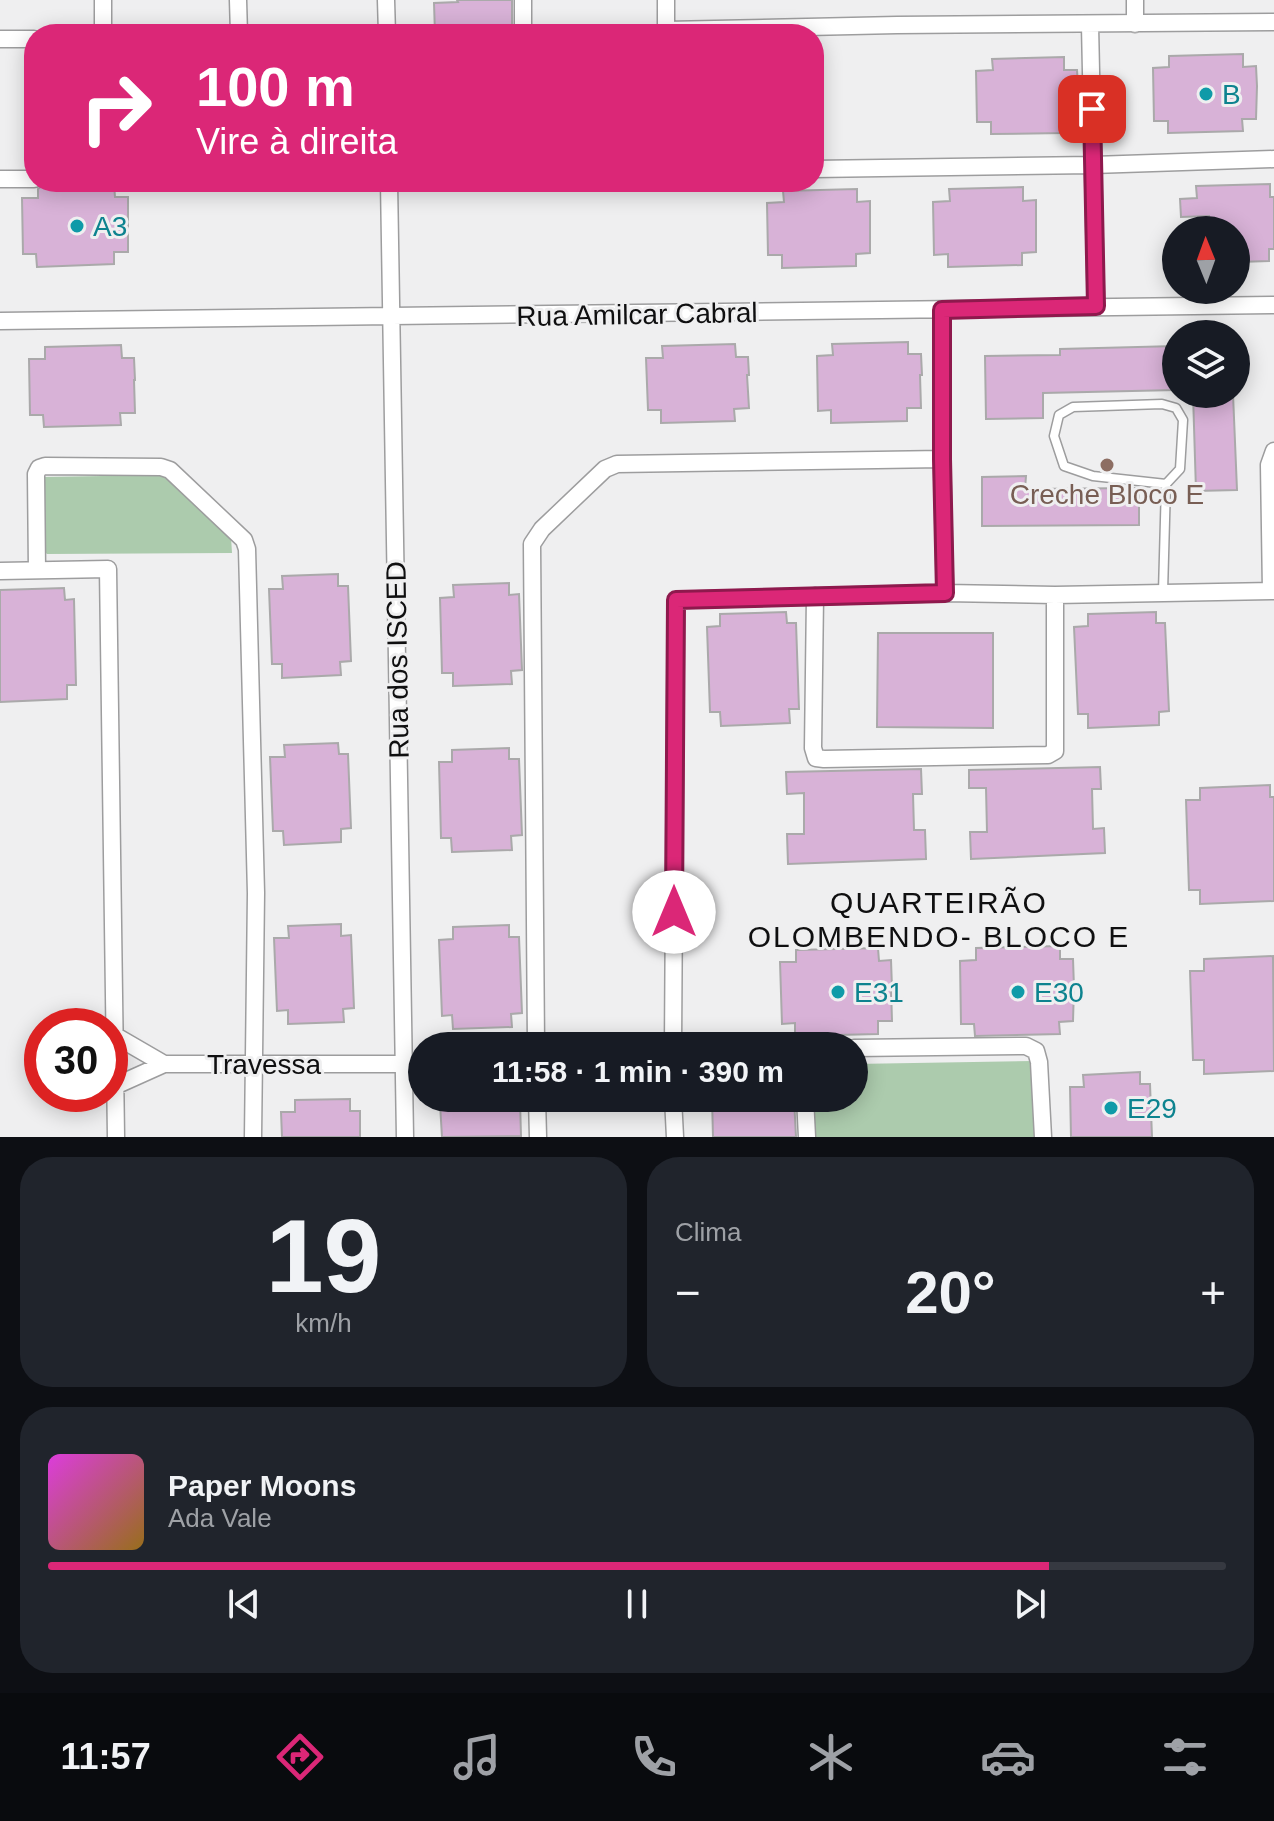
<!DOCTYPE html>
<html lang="pt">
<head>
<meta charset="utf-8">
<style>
	body { margin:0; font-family:Arial,sans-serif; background:#20242c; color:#f1f3f6; height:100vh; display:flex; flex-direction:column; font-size:30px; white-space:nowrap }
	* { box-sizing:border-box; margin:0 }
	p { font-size:26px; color:#9ea1a6 }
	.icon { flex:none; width:44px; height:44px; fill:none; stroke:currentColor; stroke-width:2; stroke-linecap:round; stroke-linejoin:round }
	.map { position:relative; height:1137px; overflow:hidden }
	.details { display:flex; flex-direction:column; gap:20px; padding:20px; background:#0d0f14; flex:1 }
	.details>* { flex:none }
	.top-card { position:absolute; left:24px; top:24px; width:800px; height:168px; border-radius:32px; box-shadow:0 4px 20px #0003; background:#db2777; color:#fff; overflow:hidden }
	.needle { width:52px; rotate:359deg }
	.tools { position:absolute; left:1162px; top:216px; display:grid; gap:16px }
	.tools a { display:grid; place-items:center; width:88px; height:88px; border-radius:50%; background:#171b24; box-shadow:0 4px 20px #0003; font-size:40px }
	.speed { position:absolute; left:24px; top:1008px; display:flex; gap:16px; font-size:40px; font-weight:700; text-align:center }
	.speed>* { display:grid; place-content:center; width:104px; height:104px; border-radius:50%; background:#171b24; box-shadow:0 4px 20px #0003; line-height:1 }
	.speed .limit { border:12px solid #d22; background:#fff; color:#111 }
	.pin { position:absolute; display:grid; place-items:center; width:68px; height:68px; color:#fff; margin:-34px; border-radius:16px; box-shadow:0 4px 12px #0006 }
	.me { position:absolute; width:88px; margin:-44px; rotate:0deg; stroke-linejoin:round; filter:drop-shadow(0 0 6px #0008) }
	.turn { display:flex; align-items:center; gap:28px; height:168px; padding:0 40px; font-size:36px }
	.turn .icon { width:104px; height:104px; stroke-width:2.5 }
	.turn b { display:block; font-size:56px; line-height:68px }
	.big { font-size:60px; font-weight:700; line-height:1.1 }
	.details .tile { flex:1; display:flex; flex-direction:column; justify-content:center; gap:12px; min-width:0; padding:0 28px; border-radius:32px; background:#20242c }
	.details .dial { align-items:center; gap:0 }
	.dial b { font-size:104px; line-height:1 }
	.song { display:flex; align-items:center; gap:24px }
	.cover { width:96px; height:96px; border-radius:12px; background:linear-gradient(135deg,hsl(300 70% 55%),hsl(40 70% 35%)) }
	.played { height:8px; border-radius:4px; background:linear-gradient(90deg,#db2777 85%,#363941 85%) }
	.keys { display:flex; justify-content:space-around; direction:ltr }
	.heat { display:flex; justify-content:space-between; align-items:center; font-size:44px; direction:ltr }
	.details .tiles { flex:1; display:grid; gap:20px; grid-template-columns:1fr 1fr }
	.tile:last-child { grid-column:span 2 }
	.trip { position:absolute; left:408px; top:1032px; width:460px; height:80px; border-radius:40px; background:#171b24; box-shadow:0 4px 20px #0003; font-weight:700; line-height:80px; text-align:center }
	.menu { display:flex; height:128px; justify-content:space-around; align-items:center; background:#090b0e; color:#9ea1a6 }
	.menu .icon { width:56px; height:56px }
	.menu .selected { color:#db2777 }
	.menu b { font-size:36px; color:#f1f3f6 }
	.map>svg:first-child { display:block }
	.green { fill:#accbad }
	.building { fill:#d8b2d7; stroke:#aaa9aa; stroke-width:2 }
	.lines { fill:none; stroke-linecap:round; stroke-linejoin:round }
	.service-casing { stroke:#9d9d9e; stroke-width:11 }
	.minor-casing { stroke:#9d9d9e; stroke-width:19 }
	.service { stroke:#fff; stroke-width:8 }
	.minor { stroke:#fff; stroke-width:16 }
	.route-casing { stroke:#8e194d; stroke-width:20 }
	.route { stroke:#db2777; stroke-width:14 }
	.culture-dot { fill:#0f9aa8; stroke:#efeff0; stroke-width:3 }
	.education-dot { fill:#8d6e63; stroke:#efeff0; stroke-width:3 }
	.labels { text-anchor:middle; stroke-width:6; stroke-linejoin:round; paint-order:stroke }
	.culture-label { font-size:28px; fill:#0d838f; stroke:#efeff0; text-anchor:start }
	.street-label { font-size:28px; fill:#0f0f10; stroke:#efeff0 }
	.education-label { font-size:28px; fill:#785e54; stroke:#efeff0 }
	.neighbourhood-label { font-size:30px; letter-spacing:2px; fill:#0f0f10; stroke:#efeff0 }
</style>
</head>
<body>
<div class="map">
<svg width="1274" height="1137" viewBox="0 0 1274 1137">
	<rect width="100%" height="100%" fill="#efeff0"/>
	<path class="green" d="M165,475L231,537L232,553L47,554L42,549V477Z
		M1033,1061L1034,1137H814L813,1098H854V1064Z"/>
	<path class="building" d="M457,0H512V34H435L434,3L458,2Z
		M1243,54V67L1256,66L1257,86L1256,119H1242L1243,131L1168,133V121H1154L1153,68L1169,67V56Z
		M1064,57V70H1077L1078,86H1076L1077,120H1063L1064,133L991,134V122H977L976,71L993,70L992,59Z
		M114,184L115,197H128V252H114V264L37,267L36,254H23L22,198H38V189L42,186Z
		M1270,184V197H1274V249H1269V261L1239,262V236H1236V230H1209V216L1181,217L1180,199L1197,198L1196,186Z
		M1023,187V201L1036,200V252L1022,253V265L948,267V254L934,255L933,202L950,201L949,189Z
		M857,189V202L870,201V253L856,254V266L782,268V255H768L767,203L784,202L783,191Z
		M908,342V354H921L922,375H920L921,408H907V421L831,423V410L818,411L817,356L833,355L832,344Z
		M735,344L736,357H748L749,375H747L749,408L734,409L735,421L661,423V410H648L646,358H663L662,346Z
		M121,345L122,358H134L135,380H134L135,413H120L121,425L44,427L43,415H30L29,359H45V347Z
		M1176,346V390L1043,393V418L986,419L985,356L1060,355V349Z
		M1193,394H1233L1237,490L1196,491Z
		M1026,476L1025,489L1139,488V525L982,526V477Z
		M338,574V586H348L351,661L340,662L341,675L282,678V664H272L269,589H283L282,576Z
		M509,583V595L519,594L522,670L511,671L512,684L453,686V673H442L440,598L454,597L453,585Z
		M64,588L65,600L74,599L76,685H67V699L0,702V590Z
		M786,612L787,623H796L799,709H789L790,723L721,726L720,712H710L707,627L720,626V614Z
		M1156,612V623H1165L1169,711L1159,712V725L1088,728V714H1078L1074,627L1088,626V614Z
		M878,633H993V728L877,727Z
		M338,743L339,754H348L351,828L341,829V842L284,845L283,831H273L270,757H285L284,745Z
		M509,748V759H519L522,835L511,836L512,850L452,852L451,838H441L439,762H452V750Z
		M1100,767L1101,789H1092L1093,829L1104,828L1105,853L971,859L970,832H987L986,788H969V770Z
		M921,769L922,794H913L914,830H925L926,859L788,864L787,834H804V793L787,794L786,772Z
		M1270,785V797H1274V901L1200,904V890H1189L1186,800H1200V788Z
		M341,924V936L351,935L354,1008L343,1009L344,1022L288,1024V1010L277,1011L274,938H289L288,926Z
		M509,925V937H519L522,1013L511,1014L512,1027L453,1029L452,1015L442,1016L439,940L453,939V927Z
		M1060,946V959H1073L1074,988L1073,1021L1059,1022L1060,1034L975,1036L974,1024H961L960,961L976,960V948Z
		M878,948L879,961L891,960L892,988H891L892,1021H878V1034L795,1036V1023L782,1024L780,962H796V950Z
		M1273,956L1274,1071L1204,1074V1060H1193L1190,971H1204V959Z
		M1140,1072V1084H1150L1152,1137H1071L1070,1087H1084L1083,1075Z
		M454,1098H510V1101H520L521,1136L442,1137L440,1104L454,1103Z
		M712,1098H794L796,1137H713Z
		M350,1099V1111H360V1137H282L281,1112H295V1100Z"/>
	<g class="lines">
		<g class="service-casing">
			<path id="service" d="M1162,404L1176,408L1183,420L1180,469L1166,484L1093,476L1064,466L1054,436L1059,415L1073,407Z
				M1163,592L1166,484"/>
		</g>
		<g class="minor-casing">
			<path id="minor" d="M103,0V34
				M238,0L239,34
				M386,0L387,34
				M666,0V30L897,25L1274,22
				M1135,0V24
				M1090,25L1096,306
				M523,34V0
				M0,39H34
				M814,169L1093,165L1274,159
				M0,179H34
				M389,182L405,1137
				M942,310V459L945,593
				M0,321L1274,305
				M37,570L36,474L39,468L45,466L161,467L170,470L244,540L247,549L256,893L253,1137
				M0,571L108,569L116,1137
				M1271,591L1269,465L1274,451
				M815,596L813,748L816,758L824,759L1048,755L1055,751V595
				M114,1035L164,1064H422
				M536,1046L532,544L542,529L605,469L617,464L942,459
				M673,1046L676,600L945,593L1055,595L1274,591
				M854,1048L1026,1046L1036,1051L1039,1062L1043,1137
				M115,1086L164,1064
				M537,1098L538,1137
				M673,1098L675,1137
				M805,1098L807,1137"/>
		</g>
		<use href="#service" class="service"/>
		<use href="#minor" class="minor"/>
	</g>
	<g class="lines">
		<g class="route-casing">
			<path id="route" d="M674,912L676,600L945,593L942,459V310L1096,306L1092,109"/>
		</g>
		<use href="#route" class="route"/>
	</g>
	<g class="culture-dot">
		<circle cx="1206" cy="94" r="8"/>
		<circle cx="77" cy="226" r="8"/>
		<circle cx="838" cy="992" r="8"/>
		<circle cx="1018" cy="992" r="8"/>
		<circle cx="1111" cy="1108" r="8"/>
	</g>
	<circle class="education-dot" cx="1107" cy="465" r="8"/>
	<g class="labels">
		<g class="culture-label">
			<text x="1222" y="104">B</text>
			<text x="93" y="236">A3</text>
			<text x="854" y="1002">E31</text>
			<text x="1034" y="1002">E30</text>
			<text x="1127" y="1118">E29</text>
		</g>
		<g class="street-label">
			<text transform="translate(637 314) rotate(-1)" y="10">Rua Amilcar Cabral</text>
			<text transform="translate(397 660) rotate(-91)" y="10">Rua dos ISCED</text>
			<text x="264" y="1074">Travessa</text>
		</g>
		<g class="education-label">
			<text x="1107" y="504">Creche Bloco E</text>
		</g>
		<g class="neighbourhood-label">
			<text x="939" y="913">QUARTEIRÃO<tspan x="939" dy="34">OLOMBENDO- BLOCO E</tspan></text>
		</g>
	</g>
</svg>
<div class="tools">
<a><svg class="needle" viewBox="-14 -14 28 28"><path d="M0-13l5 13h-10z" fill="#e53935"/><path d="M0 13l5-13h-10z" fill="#9ea1a6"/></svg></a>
<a><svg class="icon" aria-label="layers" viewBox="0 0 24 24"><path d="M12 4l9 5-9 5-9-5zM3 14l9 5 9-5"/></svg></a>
</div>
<div class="speed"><div class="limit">30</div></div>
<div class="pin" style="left:1092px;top:109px;background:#d93025"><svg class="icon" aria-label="arrive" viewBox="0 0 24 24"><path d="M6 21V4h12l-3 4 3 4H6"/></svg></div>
<svg class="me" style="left:674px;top:912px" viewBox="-20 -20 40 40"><circle r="19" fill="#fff"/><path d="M0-13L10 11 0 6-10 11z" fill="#db2777"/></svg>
<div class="trip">11:58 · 1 min · 390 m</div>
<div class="top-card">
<div class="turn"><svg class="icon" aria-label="right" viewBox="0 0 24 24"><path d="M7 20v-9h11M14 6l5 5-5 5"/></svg><div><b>100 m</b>Vire à direita</div></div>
</div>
</div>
<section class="details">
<div class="tiles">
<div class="tile dial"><b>19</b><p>km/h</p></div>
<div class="tile"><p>Clima</p>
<div class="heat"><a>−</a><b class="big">20°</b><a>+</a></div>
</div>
<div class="tile">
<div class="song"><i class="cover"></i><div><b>Paper Moons</b><p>Ada Vale</p></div></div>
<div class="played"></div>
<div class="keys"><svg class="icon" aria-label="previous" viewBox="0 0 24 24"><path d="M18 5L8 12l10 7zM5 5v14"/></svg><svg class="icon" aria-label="pause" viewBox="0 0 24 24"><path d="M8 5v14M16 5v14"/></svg><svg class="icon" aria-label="next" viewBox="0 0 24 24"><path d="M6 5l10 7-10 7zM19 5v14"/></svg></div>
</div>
</div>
</section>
<nav class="menu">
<b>11:57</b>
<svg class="icon selected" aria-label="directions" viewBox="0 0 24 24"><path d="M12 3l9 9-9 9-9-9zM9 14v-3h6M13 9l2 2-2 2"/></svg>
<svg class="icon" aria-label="music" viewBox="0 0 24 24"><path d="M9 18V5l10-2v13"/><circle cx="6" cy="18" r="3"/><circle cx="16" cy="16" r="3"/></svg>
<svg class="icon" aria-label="phone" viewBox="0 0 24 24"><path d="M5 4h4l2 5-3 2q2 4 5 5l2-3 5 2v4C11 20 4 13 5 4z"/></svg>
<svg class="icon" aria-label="climate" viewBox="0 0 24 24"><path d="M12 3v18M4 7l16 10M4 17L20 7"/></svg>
<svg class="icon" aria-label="car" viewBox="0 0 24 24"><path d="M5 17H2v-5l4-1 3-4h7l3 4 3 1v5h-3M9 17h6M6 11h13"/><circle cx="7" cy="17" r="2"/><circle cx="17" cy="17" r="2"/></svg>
<svg class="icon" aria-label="filters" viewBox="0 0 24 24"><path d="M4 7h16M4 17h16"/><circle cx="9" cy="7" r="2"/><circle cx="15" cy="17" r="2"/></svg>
</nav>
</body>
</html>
